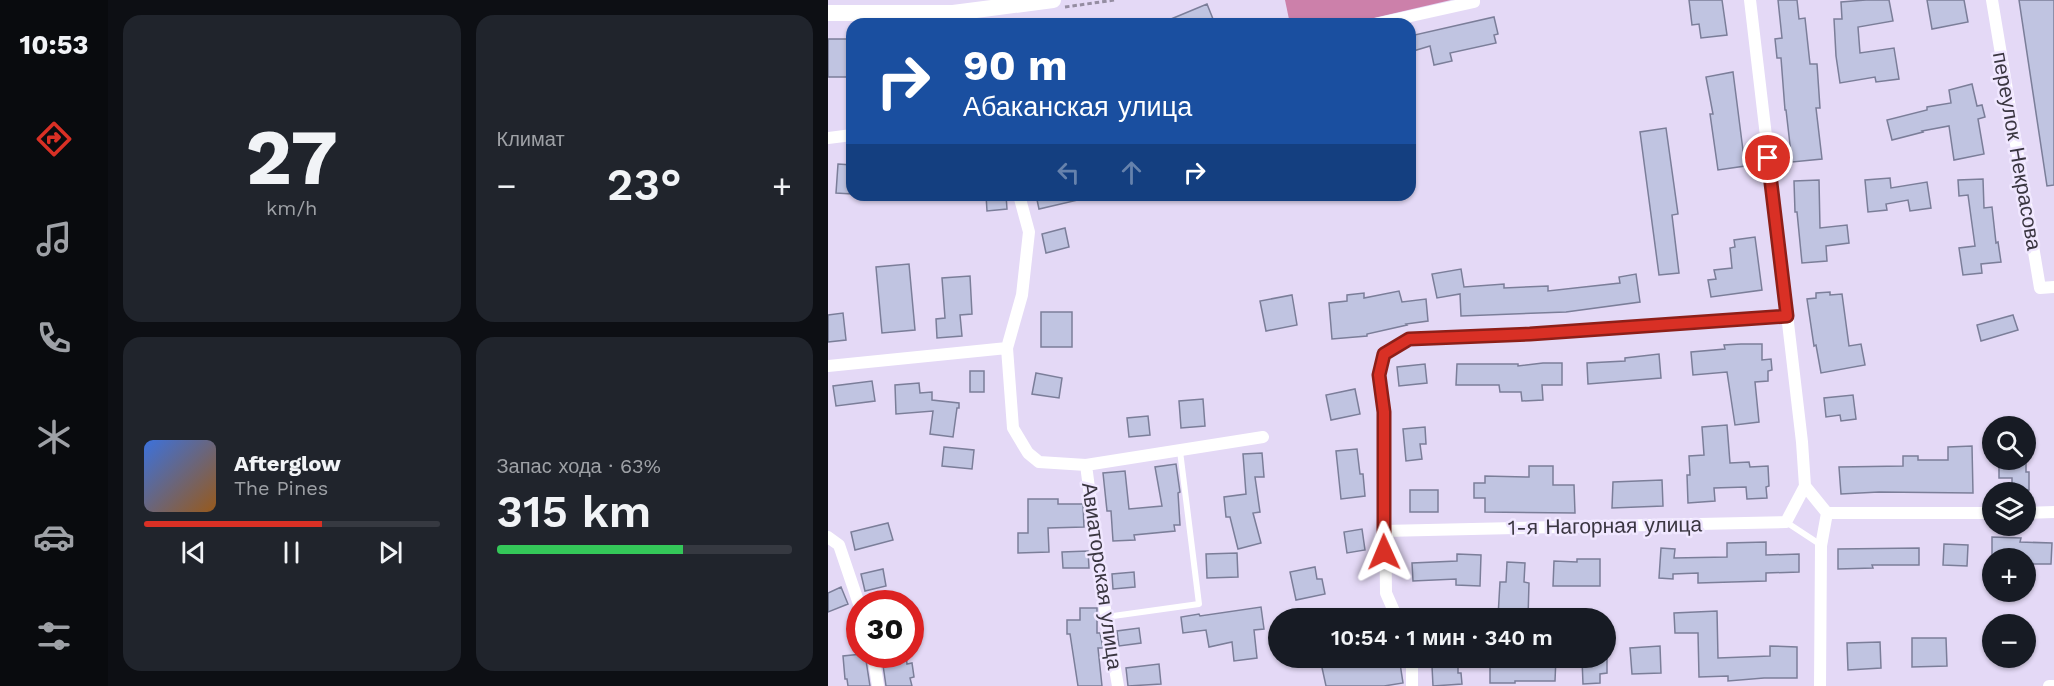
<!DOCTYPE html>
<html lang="ru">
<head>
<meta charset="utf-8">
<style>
	body { margin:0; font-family:"Work Sans",sans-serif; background:#20242c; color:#f1f3f6; height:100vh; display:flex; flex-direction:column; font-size:22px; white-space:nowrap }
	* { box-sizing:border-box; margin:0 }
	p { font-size:20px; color:#9ea1a6 }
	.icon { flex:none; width:33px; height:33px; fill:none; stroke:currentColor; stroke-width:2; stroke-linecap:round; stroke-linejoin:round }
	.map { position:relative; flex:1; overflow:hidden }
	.details { display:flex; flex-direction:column; gap:15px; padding:15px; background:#0d0f14; width:720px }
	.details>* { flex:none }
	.hud { position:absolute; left:18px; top:18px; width:570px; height:183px; border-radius:18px; box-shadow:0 2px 4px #0004; background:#1a4fa0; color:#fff; overflow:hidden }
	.fabs { position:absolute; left:1154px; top:416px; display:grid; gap:12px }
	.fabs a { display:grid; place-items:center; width:54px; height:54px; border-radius:50%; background:#171b24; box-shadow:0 2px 4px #0004; font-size:30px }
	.speed { position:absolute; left:18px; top:590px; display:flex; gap:12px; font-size:30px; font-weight:700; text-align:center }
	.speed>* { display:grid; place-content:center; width:78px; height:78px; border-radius:50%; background:#171b24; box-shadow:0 2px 4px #0004; line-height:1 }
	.speed .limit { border:9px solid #d22; background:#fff; color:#111 }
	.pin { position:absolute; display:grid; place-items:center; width:51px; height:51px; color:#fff; margin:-26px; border:3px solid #fff; border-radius:50%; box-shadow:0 2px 6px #0007 }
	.me { position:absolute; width:66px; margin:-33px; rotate:359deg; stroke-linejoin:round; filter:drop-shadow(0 0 4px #0008) }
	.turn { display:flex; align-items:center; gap:21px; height:126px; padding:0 18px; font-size:27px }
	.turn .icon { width:78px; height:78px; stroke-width:2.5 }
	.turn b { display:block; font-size:42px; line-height:51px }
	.lanes { display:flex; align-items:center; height:57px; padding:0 18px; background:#0003; justify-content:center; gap:30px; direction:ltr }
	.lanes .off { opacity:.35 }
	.big { font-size:45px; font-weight:600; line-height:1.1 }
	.details .widget { flex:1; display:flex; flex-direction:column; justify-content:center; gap:9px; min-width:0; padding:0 21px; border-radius:18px; background:#20242c }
	.details .dial { align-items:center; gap:0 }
	.dial b { font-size:78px; line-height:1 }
	.song { display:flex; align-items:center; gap:18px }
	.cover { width:72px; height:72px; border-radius:9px; background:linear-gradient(135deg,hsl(220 70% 55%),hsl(30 70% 35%)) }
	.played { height:6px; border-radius:3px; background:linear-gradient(90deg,#d93025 60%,#363941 60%) }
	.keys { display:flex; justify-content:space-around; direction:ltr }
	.heat { display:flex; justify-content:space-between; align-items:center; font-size:33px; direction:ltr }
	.charge { height:9px; border-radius:4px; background:linear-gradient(90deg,#34c759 63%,#363941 0) }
	.details .tiles { flex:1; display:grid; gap:15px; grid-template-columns:repeat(2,1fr) }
	.trip { position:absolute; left:440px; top:608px; width:348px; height:60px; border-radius:30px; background:#171b24; box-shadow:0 2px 4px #0004; font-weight:600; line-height:60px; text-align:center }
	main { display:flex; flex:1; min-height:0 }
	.dock { display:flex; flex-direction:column; width:108px; justify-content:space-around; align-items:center; background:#090b0e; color:#9ea1a6 }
	.dock .icon { width:42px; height:42px }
	.dock .on { color:#d93025 }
	.dock b { font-size:27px; color:#f1f3f6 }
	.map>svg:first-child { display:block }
	.forest { fill:#cc80aa }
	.building { fill:#c0c4e1; stroke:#7b7e99; stroke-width:1.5 }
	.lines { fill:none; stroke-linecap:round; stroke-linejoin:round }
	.path { stroke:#958da2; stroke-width:3; stroke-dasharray:4.5 3; stroke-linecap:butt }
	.service { stroke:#fff; stroke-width:6 }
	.minor { stroke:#fff; stroke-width:12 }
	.secondary { stroke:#fff; stroke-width:16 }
	.route-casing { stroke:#8d1f18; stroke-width:15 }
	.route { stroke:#d93025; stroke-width:10 }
	.labels { text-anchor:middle; stroke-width:5; stroke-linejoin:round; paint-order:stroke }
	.street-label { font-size:21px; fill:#3a3641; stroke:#f0e7ff }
</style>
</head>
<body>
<main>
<nav class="dock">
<b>10:53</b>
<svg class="icon on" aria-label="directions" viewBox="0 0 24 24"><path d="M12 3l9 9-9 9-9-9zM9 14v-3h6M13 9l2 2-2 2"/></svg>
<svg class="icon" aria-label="music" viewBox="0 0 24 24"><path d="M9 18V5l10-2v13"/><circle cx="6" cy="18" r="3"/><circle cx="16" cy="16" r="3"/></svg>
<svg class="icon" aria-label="phone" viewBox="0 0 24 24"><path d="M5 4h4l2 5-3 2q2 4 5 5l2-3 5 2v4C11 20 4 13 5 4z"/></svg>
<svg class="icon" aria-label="climate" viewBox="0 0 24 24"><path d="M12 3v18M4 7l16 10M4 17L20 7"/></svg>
<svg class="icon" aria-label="car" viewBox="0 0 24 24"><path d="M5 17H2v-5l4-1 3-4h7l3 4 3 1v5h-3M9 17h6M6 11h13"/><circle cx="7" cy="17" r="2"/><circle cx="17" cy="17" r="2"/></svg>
<svg class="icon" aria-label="filters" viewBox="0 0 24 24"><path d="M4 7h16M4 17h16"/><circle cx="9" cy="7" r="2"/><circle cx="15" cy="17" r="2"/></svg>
</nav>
<section class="details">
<div class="tiles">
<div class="widget dial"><b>27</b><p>km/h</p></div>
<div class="widget"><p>Климат</p>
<div class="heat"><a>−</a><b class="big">23°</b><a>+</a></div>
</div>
<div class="widget">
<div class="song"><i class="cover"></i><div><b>Afterglow</b><p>The Pines</p></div></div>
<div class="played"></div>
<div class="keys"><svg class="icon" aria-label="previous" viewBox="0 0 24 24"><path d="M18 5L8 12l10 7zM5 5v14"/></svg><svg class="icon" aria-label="pause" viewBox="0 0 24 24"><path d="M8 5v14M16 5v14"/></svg><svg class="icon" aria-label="next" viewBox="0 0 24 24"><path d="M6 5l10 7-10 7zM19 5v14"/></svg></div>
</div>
<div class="widget"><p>Запас хода · 63%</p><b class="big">315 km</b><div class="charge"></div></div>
</div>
</section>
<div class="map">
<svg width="1226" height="686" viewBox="0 0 1226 686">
	<rect width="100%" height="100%" fill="#e4d9f6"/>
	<path class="forest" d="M457,0H623L520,24H462Z"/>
	<path class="building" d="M861,0H894L899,35L873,38L871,24L864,25Z
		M950,0H969L971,19L977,18L982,64H989L992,108H988L994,159L964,162L958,110H957L953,58H949L947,39L954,38Z
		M1038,0H1061L1065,21L1030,27L1032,53L1066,48L1071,79L1048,82L1047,77L1012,83L1008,56L1006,19H1014L1013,2Z
		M1099,0H1136L1140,22L1104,29Z
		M1191,0H1226V185L1219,186Z
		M379,4L387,24H331Z
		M666,17L670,34L666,35L668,43L622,53L624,61L606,65L602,46L582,52V36Z
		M0,39H24V77H0Z
		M905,72L917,166L890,170L882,114H885L878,77Z
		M1144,84L1149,106L1154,105L1157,117L1150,119L1156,154L1126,160L1121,126L1094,131L1095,132L1064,140L1059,120L1099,110V107L1123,103L1121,90Z
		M838,128L850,214L844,215L851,273L831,275L812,132Z
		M10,164L24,165V194L8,193Z
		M1062,178L1063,188L1099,182L1103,208L1082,211L1080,200L1058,204L1059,210L1040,212L1037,180Z
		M1155,179L1156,208L1164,207L1168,243L1170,242L1173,262L1153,264L1154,273L1135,275L1131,248L1147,246L1140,195L1131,196L1130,180Z
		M991,180L992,228L1019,225L1021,243L998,246L999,261L974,263L969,212H967L966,181Z
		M158,195H178L179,209L159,211Z
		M208,195H250V200L211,209Z
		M237,228L241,247L218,253L214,234Z
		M927,237L934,290L883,297L880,280L888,279L886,270L904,268L902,248L907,247L906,240Z
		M81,264L87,330L54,333L48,267Z
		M633,269L636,287L676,284V288L720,286V291L792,283L791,277L808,274L812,302L738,312L633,316L632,294L609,298L604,274Z
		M142,276L144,314L132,315L134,336L109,338L108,319L117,318L114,278Z
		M571,291L574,302L598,299L600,321L578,324L579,325L539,334V336L504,339L501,303L519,301V295L536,293V298Z
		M1002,292V295L1014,294L1021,346L1033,344L1037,365L993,373L988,345L986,346L979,299L988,298V293Z
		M464,295L469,325L438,331L432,301Z
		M213,312H244V347H213Z
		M15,313L18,340L0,342V315Z
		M1185,315L1190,330L1153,341L1149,325Z
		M913,344H934V360L943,359L944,370L940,371V381L927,382L931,422L907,425L899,372L865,375L863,352L897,349L896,345Z
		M831,354L833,378L760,384L759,363L797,361V358Z
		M715,363H734V385H714L715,400L694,401L693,392H672L671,385H628L629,364H690V366Z
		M597,364L599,383L571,386L569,367Z
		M142,371H156V392H142Z
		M208,373L234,378L231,398L204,394Z
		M44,381L47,401L8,406L5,386Z
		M91,383L92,393L104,392V400L131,403V408H129L125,437L102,434L105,411L68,414L67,385Z
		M527,389L532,414L503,420L498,395Z
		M1025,395L1028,419L1013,421L1012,415L998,417L996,398Z
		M375,399L377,426L353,428L351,401Z
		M320,416L322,435L301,437L299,418Z
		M899,425L902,463L921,462L922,467L940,466L941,486L938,487L939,498L919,499L918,487L886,488L887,501L860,503L859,475H862L861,456L876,455L874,427Z
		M597,427L598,444H592L594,459L578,461L575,429Z
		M1144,446L1145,493L1051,492L1013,494L1011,467L1075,466V456H1090V460H1120V447Z
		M116,447L146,450L144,469L114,466Z
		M529,449L532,474H535L537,496L513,499L508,451Z
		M434,453L436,477H427L432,512L425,513L433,543L410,549L402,517H398L396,497L418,494L415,454Z
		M1171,459H1193V461H1198V472H1201V490H1184V478H1171Z
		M348,464L352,492L350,493L352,525H346L347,531L306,535L307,540L285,541L283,511H279L275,473L297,471L301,509L334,506L327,467Z
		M701,466H725V485H746L747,513L657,512V498H646V483H657V476L701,477Z
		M834,480L835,506L784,508L785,482Z
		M582,490H610V512H582Z
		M200,499H230V504H255L256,527L220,528L221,552L190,553V533H200Z
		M60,523L65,540L27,550L23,532Z
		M534,529L537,550L519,553L516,532Z
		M1164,537L1193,538L1192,542L1224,543L1223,564H1201V558H1164Z
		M938,542V555L971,554V572L938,573V581L870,583V573L845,574V579L831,578L833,548L847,549L846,558L899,557V543Z
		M1116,544L1140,545L1139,566L1115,565Z
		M1091,548V565H1044L1045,568L1010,569V549Z
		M260,551L261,568H235L234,552Z
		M409,553L410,577L379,578L378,554Z
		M629,554L653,555L652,586L628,585V579L585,581L584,563L629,561Z
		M749,559H772V586H725L726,561L749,562Z
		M679,562L697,563L696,582L701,583L700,618L670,617L672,582H678Z
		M487,567L489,579H494L497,594L468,600L462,572Z
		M55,569L58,586L37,591L33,574Z
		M306,572L307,587L285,589L284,574Z
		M13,587L20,604L0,612V593Z
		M433,607L436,629L426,630L429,658L406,661L404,642L381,647L378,630L355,633L353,617L371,614L372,616Z
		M252,608H269V633H272L275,648H270L274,686H250L242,634H239V620H252Z
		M889,611L890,658L942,656V646L969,647V678H936L900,681V676L871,677L870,633H847L846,613Z
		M311,628L313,643L291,646L289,631Z
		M1084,638H1118L1119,666L1084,667Z
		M1052,642L1053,668L1020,670L1019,643Z
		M832,646L833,673L804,674L802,648Z
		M34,654H37L42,686H20L19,679H17L15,656Z
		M78,655L79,664L84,663L86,677L82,678L84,686H58L54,658Z
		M557,657H571L575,683L556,686H498L493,663L515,659L516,665L557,659Z
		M662,657H728L727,681H687V683H662Z
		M754,659H779V673L772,674V683L755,684Z
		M331,664L333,684L300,686L298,668Z
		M630,664V673H633L634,684L605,686L604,666Z"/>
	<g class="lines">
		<path class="path" d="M237,7L287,0"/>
		<path class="service" d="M958,522L993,545
			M278,617L371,604L352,451"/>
		<path class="minor" d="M922,0L974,442L977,486L999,513L993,546L992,686
			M1164,0L1212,288L1226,287
			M547,24L646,2V0
			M0,138L24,135
			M191,195L201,232L194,295L179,348L185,428L200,453L211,462L258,465L435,437
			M0,366L179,348
			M258,465L278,617L290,686
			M999,513H1164
			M1197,513L1226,512
			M556,531L958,522L977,486
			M0,537L11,545L32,607
			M569,618L558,593L556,412L551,375L557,354L581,339L702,334L959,316
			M45,654L50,686
			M584,686V657
			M1221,686H1226"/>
		<path class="secondary" d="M0,13H125L225,0"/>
	</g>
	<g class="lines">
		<g class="route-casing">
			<path id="route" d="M556,552V412L551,375L556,354L581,339L702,334L959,316L940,158"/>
		</g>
		<use href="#route" class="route"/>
	</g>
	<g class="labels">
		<g class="street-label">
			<text transform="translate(1189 151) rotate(80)" y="7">переулок Некрасова</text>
			<text transform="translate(777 526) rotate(-1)" y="7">1-я Нагорная улица</text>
			<text transform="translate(274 576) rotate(82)" y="7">Авиаторская улица</text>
		</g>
	</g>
</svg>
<div class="fabs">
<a><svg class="icon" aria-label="search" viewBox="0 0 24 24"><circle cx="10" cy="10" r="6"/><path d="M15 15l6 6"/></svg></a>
<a><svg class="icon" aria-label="layers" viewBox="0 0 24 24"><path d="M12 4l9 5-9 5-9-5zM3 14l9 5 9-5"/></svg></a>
<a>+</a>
<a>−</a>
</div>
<div class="speed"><div class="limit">30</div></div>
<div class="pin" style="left:940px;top:158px;background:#d93025"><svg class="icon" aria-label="arrive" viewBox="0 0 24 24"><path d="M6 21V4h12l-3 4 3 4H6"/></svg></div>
<svg class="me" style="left:556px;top:552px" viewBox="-20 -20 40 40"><path d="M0-17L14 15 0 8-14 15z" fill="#d93025" stroke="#fff" stroke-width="4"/></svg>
<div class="trip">10:54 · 1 мин · 340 m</div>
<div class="hud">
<div class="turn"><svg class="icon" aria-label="right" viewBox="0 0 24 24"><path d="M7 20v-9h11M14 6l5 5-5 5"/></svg><div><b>90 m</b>Абаканская улица</div></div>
<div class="lanes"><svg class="icon off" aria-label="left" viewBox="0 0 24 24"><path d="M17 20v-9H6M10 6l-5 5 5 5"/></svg><svg class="icon off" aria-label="ahead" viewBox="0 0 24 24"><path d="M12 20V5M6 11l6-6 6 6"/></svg><svg class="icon" aria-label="right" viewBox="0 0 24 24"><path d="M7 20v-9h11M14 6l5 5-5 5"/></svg></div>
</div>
</div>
</main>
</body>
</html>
